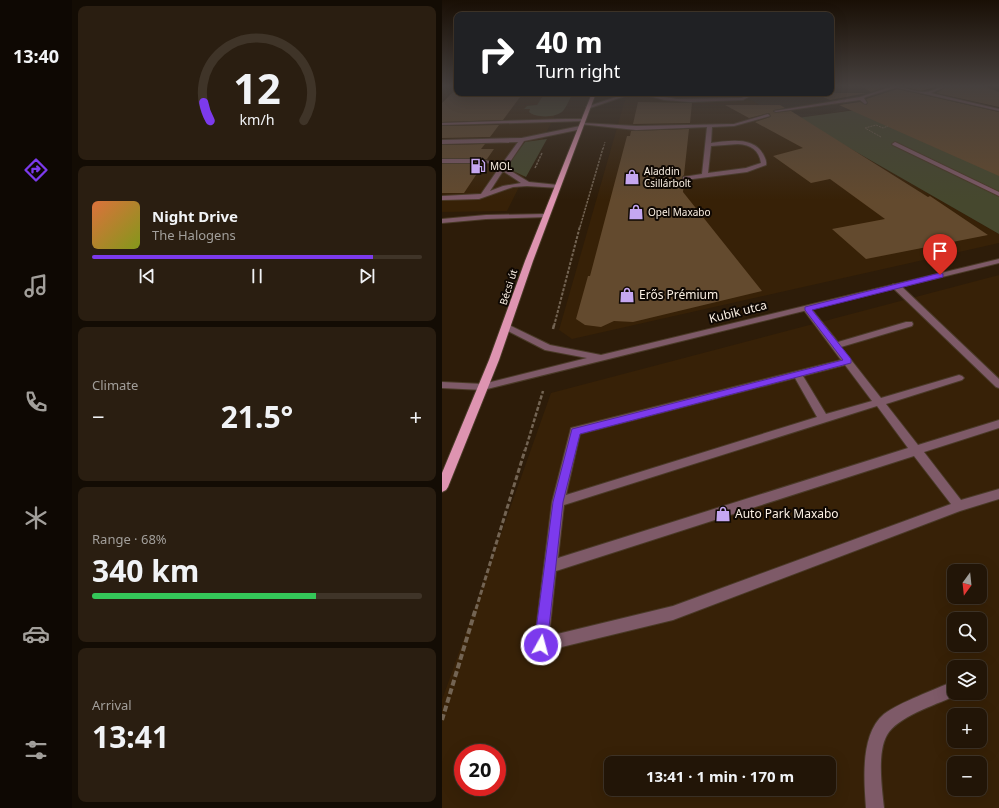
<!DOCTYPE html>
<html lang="en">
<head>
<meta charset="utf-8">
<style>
	body { margin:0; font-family:"Noto Sans",sans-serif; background:#2a1e11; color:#f1f3f6; height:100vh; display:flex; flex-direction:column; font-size:15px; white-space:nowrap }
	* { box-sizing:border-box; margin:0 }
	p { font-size:13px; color:#a29f9b }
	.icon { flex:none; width:22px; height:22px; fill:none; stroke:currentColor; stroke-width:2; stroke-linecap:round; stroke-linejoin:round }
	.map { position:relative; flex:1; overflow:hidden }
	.side { display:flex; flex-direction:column; gap:6px; padding:6px; background:#130c04; width:370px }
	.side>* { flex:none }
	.hud { position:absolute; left:12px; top:12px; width:380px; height:84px; border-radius:8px; box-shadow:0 4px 16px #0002,0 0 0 1px #3f3428; background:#202124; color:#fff; overflow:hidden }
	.needle { width:26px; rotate:195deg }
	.buttons { position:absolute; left:505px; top:564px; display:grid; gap:8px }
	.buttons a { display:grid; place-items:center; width:40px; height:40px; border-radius:8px; background:#221507; box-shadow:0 4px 16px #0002,0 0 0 1px #3f3428; font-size:20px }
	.speed { position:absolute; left:12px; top:744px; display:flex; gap:8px; font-size:20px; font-weight:700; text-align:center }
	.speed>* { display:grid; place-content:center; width:52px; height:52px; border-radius:50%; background:#221507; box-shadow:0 4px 16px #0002,0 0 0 1px #3f3428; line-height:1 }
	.speed .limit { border:6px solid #d22; background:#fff; color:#111 }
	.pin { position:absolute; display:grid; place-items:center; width:34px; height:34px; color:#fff; margin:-41px -17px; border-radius:50% 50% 50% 0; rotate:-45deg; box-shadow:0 0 4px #0007 }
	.pin .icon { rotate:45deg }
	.me { position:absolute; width:44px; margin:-22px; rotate:7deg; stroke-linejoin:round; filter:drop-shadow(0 0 3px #0008) }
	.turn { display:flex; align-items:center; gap:14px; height:84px; padding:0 16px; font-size:18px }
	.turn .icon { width:52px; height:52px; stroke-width:2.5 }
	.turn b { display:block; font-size:28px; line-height:34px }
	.big { font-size:30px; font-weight:700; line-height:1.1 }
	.side .widget { flex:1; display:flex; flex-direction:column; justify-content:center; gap:6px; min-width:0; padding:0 14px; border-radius:8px; background:#2a1e11 }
	.side .dial { align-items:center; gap:0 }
	.dial svg { height:104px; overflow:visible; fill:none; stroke:#3f3428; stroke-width:7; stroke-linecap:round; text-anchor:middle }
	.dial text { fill:#f1f3f6; stroke:none }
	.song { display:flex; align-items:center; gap:12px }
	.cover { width:48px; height:48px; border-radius:6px; background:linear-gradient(135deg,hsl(20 70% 55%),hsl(70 70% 35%)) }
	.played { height:4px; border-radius:2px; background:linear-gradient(90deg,#7c3aed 85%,#3f3428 85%) }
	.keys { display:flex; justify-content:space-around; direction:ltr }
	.heat { display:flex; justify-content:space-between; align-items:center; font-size:22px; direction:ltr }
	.charge { height:6px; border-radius:3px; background:linear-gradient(90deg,#34c759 68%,#3f3428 0) }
	.trip { position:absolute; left:162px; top:756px; width:232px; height:40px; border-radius:8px; background:#221507; box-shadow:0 4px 16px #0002,0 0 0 1px #3f3428; font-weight:700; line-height:40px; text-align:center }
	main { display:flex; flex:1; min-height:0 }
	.tab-bar { display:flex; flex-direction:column; width:72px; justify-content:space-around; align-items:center; background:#0e0803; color:#a29f9b }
	.tab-bar .icon { width:28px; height:28px }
	.tab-bar .current { color:#7c3aed }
	.tab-bar b { font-size:18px; color:#f1f3f6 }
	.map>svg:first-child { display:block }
	.built { fill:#372107; fill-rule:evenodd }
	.industrial { fill:#302517 }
	.green { fill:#46482e }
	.building { fill:#634a2e }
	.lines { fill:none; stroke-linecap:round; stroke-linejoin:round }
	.service-casing { stroke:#4a3a28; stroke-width:2 }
	.minor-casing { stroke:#4a3a28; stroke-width:2 }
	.primary-casing { stroke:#4a3a28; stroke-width:2 }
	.path-far5 { stroke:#736453; stroke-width:1; stroke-dasharray:2 1; stroke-linecap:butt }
	.path-far4 { stroke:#736453; stroke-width:1.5; stroke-dasharray:2.5 1; stroke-linecap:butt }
	.path-far3 { stroke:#736453; stroke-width:2; stroke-dasharray:3 1.5; stroke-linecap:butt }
	.path-far2 { stroke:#736453; stroke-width:2.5; stroke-dasharray:4 2; stroke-linecap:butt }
	.path-far1 { stroke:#736453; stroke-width:3; stroke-dasharray:5 2.5; stroke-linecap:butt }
	.path { stroke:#736453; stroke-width:4; stroke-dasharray:6 3; stroke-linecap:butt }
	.service { fill:#7e5a68; fill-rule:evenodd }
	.minor { fill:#7e5a68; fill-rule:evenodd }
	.primary { fill:#de94b1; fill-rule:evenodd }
	.route { fill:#7c3aed; stroke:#51269a }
	.labels { text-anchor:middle; stroke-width:4; stroke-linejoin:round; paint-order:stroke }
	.far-poi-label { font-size:10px; fill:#fbf0e4; stroke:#0f0803; text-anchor:start }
	.far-street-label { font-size:10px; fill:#fbf0e4; stroke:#0f0803 }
	.poi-label { font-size:12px; fill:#fbf0e4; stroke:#0f0803; text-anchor:start }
	.street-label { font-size:12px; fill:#fbf0e4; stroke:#0f0803 }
</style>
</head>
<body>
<main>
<nav class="tab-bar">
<b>13:40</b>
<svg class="icon current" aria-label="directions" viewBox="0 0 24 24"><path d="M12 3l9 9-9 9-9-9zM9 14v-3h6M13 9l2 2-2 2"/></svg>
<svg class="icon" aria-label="music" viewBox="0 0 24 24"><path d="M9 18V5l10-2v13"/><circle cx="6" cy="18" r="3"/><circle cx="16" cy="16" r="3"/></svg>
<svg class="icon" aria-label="phone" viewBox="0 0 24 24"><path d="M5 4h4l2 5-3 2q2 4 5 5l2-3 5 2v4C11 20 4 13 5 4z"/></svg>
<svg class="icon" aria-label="climate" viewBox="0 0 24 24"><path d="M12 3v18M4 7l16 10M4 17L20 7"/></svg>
<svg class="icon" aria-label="car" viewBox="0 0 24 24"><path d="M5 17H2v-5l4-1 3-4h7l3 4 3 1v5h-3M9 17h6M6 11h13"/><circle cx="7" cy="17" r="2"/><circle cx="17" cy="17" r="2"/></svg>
<svg class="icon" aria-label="filters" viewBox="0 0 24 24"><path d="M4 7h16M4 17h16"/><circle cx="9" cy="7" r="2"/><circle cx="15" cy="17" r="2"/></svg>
</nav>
<section class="side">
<div class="widget dial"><svg viewBox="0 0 100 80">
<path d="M14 69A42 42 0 1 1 86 69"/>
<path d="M14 69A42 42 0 0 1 9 55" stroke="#7c3aed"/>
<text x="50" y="56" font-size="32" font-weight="700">12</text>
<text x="50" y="72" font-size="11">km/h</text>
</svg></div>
<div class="widget">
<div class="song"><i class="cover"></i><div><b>Night Drive</b><p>The Halogens</p></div></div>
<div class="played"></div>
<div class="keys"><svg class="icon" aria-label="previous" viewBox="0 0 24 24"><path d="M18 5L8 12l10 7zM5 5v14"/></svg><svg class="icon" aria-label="pause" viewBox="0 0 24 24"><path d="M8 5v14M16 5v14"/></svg><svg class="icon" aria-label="next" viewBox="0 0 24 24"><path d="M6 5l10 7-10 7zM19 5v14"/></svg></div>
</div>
<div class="widget"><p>Climate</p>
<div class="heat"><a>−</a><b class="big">21.5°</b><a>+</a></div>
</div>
<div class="widget"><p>Range · 68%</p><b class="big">340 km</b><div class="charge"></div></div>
<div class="widget"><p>Arrival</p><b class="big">13:41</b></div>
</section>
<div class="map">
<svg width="557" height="808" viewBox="0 0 557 808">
	<rect width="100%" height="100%" fill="#2d1c09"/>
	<path class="built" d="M0,86H15V93H124L65,211L0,212Z
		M185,93H295L296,96L311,101L329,113L343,111L557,234V243L130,339L117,330Z
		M557,275V808H0V700L109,393ZM512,571H538V597H512ZM512,619H538V645H512ZM512,667H538V693H512ZM512,715H538V741H512ZM21,753H55V787H21ZM169,763H387V789H169ZM512,763H538V789H512Z"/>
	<path class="industrial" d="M389,86H441L489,98L355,118L343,111L329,113L311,101L296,96L295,93H389Z"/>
	<path class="green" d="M103,93H131C128,98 125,106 121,111C114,118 94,118 87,112L88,109H82L85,106L95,105Z
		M205,93H293V95L216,96Z
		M428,108L557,124V234L355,118Z
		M105,139L84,177L71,171L66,165L83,142Z"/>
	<path class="building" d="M419,86H445L429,92Z
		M461,86H496L479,91Z
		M506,86H542L557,92V107L494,93Z
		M455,89L557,112V176L397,105L418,102L424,105L426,103L424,99Z
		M10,93H81L61,120L0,122V103Z
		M372,93H425L388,100Z
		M196,102L250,103L248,123L191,124Z
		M283,105H338L343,108L332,110L331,112L349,111L486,197L488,196L546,235L424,259L390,229L443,219L388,179L369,183L331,156L361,148L313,122L328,117L329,116L327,113L307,118Z
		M57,125L48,137L0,138V126Z
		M247,129L242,175L240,177L242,181L241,192L320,291L191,322L172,321L159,327L143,325L134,319L146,276H148L185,136H188L189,131Z
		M43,144L39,149H52L45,159H41L42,163L22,193H0V164H36L40,161L36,158H0V145Z"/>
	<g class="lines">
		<g class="service-casing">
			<path id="service" d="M451,86L456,87L424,97L422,98L425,103L423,104L418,100L334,112L332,111L418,97Z
				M186,93H192L148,108L144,107Z
				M197,93L235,99L300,98L306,93H310V95L301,100L248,102L222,100Z
				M342,93H347L349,95L345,96Z
				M326,114L328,116L292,126L270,127L269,143C286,141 311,136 321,154C323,158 325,161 324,165L305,172L243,180L241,179V177L260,174L265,127L194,130L138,124L140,123L194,126L292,124ZM296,144C309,145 317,150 319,163L304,168L266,173L269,146Z
				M123,119H141L143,120L141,121L0,125V123Z
				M138,126L140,129L82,141L64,168L87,182L116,185L118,186V188L85,186L71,187L37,199L0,200V196L39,194L57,168L55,165L42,162V160L60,164L76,142L0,144V140L80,138ZM61,171L79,183L61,186L48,191Z
				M453,142L557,192V196L451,145L450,144Z
				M0,159H36L39,161L36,163H0Z
				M104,214L106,215V217L44,219L0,223V219L44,215Z
				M451,284H457L557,379V388L554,387L451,288Z
				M365,306L368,307L396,342L464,322H470L471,324L470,326L399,347L439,398L517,375L520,376L522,378L520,380L444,404L476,445L557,420V428L482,452L519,500L557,489V499L518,511L231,620L99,652L94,650L92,645L110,502L129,428L399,360L361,309ZM403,365L430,401L384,414L361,376ZM353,378L375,417L124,495L138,434ZM435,406L466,448L116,558L122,505ZM472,456L509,504L231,606L107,636L114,571Z
				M0,382L41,384L46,387L41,390L0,388Z
				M512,681V693H518L517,694C497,704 461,714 447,732C434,749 440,788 442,808H424C422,780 418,734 442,714C458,702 492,690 512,681Z"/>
		</g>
		<g class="minor-casing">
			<path id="minor" d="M448,86C460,86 473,93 483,92C491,92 497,86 505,86L489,93L557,109V111Z
				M557,259V263L41,390L36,387L41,384L145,358L103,350L62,329L61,327L62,325L65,324L108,345L159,355Z"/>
		</g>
		<g class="primary-casing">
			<path id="primary" d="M150,93H154L91,261L57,360L6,487L4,490L0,492V473L47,360L83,261Z"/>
		</g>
		<path class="path-far5" d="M439,137L423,128L434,125L441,128L446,126
			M161,149L163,142"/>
		<path class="path-far4" d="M93,168L100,153
			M138,227L161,148"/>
		<path class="path-far3" d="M112,326L138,226"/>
		<path class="path-far2" d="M111,329L112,325
			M83,451L101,391"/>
		<path class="path-far1" d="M34,609L83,450"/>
		<path class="path" d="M0,720L34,608"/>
		<use href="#service" class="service"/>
		<use href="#minor" class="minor"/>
		<use href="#primary" class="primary"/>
	</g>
	<linearGradient id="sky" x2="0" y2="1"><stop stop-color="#190f05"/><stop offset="0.43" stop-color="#46403e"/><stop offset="1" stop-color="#46403e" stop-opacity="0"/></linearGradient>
	<rect width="557" height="200" fill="url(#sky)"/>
	<path class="route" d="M498,273L501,274V277L370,310L409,359V363L138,434L121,502L105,645L103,649L99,651L94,649L92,645L111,502L130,429L401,360L363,310V307Z"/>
	<defs>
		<g id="fuel-bare" transform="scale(1.2)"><path d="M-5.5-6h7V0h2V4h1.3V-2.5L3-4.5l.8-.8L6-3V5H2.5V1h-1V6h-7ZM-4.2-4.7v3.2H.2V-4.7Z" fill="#c5a7f1" stroke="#0f0803" stroke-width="2.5" paint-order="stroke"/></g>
		<g id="shop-bare" transform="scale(1.2)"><path d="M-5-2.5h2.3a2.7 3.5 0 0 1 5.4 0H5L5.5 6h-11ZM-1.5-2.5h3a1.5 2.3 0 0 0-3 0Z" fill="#c5a7f1" stroke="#0f0803" stroke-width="2.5" paint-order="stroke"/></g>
	</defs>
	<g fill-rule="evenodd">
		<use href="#fuel-bare" x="36" y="166"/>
		<use href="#shop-bare" x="190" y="177"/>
		<use href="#shop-bare" x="194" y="212"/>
		<use href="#shop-bare" x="185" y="295"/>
		<use href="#shop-bare" x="281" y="514"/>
	</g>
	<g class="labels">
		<g class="far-poi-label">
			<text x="48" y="170">MOL</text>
			<text x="202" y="175">Aladdin<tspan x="202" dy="12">Csillárbolt</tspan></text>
			<text x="206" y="216">Opel Maxabo</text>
		</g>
		<g class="far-street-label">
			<text transform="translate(66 287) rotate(-72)" y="4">Bécsi út</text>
		</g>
		<g class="poi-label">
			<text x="197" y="299">Erős Prémium</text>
			<text x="293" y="518">Auto Park Maxabo</text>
		</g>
		<g class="street-label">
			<text transform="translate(296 312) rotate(-14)" y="4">Kubik utca</text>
		</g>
	</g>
</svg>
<div class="buttons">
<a><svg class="needle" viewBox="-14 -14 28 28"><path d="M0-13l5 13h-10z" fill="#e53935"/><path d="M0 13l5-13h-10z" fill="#a29f9b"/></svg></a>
<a><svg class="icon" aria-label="search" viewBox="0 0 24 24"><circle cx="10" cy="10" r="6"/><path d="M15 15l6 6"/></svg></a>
<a><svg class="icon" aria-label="layers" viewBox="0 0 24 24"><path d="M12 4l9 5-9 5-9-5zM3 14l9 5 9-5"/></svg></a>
<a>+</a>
<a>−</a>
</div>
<div class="speed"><div class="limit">20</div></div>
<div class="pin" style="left:498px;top:275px;background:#d93025"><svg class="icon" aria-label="arrive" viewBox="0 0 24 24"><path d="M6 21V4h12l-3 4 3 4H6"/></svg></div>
<svg class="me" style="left:99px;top:645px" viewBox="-20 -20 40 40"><circle r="17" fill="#7c3aed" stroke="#fff" stroke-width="3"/><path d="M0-11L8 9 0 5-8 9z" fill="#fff"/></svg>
<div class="trip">13:41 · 1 min · 170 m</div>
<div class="hud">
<div class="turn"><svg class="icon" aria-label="right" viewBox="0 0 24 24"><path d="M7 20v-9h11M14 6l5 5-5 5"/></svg><div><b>40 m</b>Turn right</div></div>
</div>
</div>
</main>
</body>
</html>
